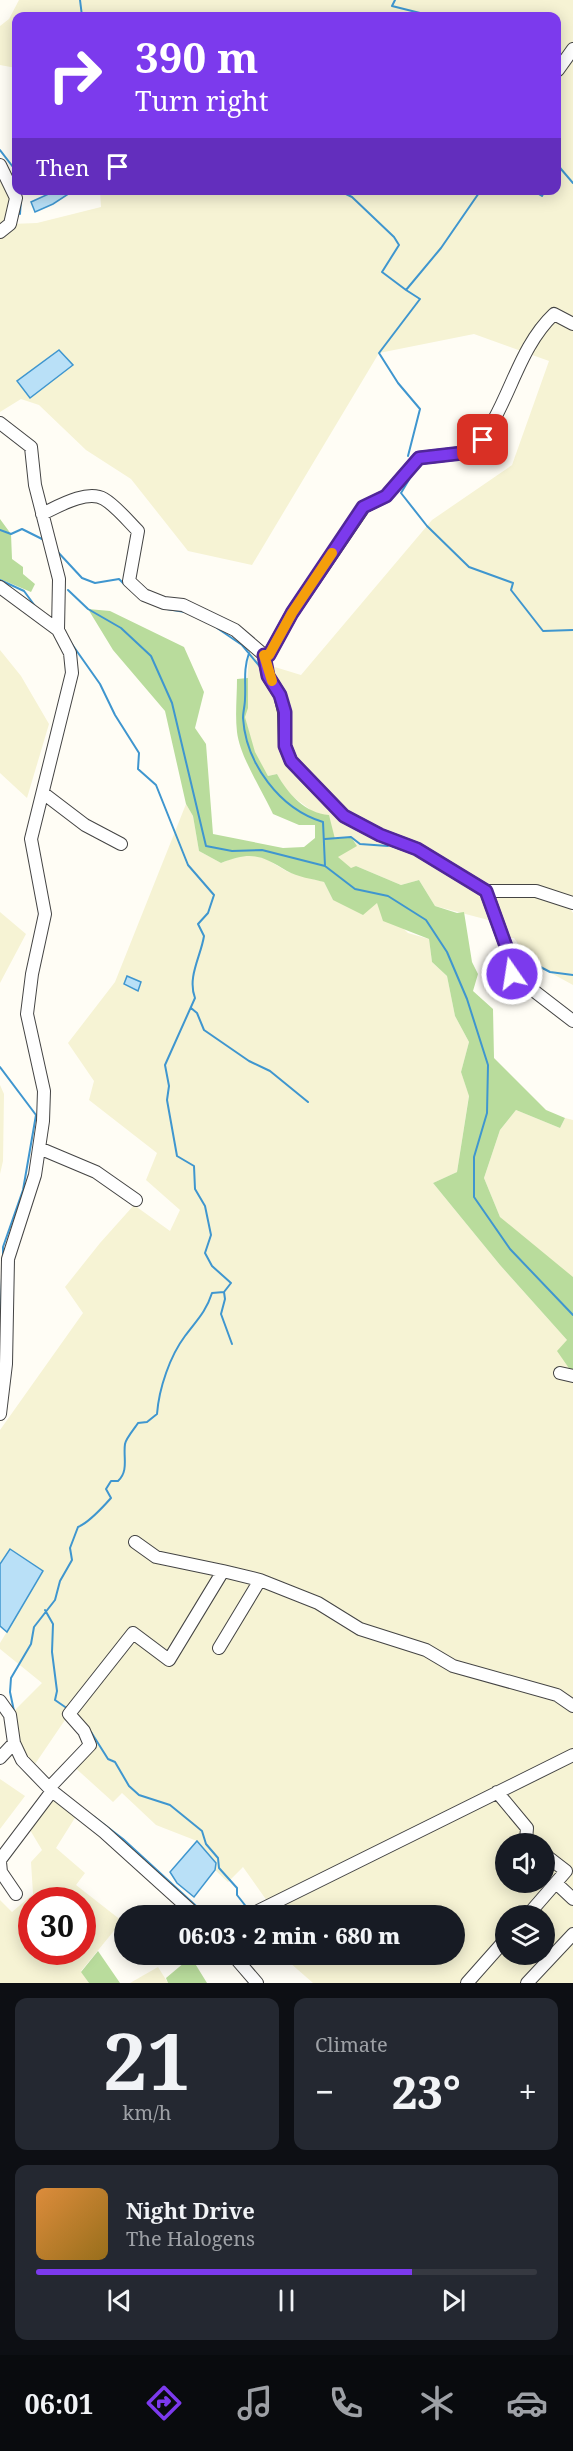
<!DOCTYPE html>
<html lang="en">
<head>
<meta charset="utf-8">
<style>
	body { margin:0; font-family:"Noto Serif",serif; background:#242831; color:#f1f3f6; height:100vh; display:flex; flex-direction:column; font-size:22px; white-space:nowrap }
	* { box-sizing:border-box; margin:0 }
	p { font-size:20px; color:#9ea1a6 }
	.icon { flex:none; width:33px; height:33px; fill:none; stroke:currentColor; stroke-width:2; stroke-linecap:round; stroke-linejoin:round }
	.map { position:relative; height:1983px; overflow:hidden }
	.sheet { display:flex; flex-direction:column; gap:15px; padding:15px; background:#0d0f14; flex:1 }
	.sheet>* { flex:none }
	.top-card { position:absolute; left:12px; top:12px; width:549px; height:183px; border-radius:12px; box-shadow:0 3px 15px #0003; background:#7c3aed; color:#fff; overflow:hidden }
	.buttons { position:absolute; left:495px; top:1833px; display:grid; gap:12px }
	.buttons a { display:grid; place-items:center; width:60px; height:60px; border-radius:50%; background:#171b24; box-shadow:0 3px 15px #0003; font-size:30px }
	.speed { position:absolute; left:18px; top:1887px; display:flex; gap:12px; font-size:30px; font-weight:700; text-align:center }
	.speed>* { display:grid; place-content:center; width:78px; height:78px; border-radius:50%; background:#171b24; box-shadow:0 3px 15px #0003; line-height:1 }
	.speed .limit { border:9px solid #d22; background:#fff; color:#111 }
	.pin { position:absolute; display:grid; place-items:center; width:51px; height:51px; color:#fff; margin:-26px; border-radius:12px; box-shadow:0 3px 9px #0006 }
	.me { position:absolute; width:66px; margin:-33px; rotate:347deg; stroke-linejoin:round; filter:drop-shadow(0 0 4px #0008) }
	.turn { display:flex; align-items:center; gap:21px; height:126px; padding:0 24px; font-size:27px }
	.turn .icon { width:78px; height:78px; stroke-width:2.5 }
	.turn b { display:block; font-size:42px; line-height:51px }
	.then { display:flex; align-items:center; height:57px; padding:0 24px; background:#0003; gap:12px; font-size:22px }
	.big { font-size:45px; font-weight:800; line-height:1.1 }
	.sheet .widget { flex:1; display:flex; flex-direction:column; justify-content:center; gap:9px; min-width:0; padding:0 21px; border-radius:12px; background:#242831 }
	.sheet .dial { align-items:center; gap:0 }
	.dial b { font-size:78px; line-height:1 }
	.song { display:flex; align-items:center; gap:18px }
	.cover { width:72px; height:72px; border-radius:9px; background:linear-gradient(135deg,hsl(30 70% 55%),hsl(40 70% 35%)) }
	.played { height:6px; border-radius:3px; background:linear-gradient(90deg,#7c3aed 75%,#363941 75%) }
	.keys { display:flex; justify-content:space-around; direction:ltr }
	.heat { display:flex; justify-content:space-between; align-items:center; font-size:33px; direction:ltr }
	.sheet .tiles { flex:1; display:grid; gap:15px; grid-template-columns:1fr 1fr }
	.widget:last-child { grid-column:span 2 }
	.trip { position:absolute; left:114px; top:1905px; width:351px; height:60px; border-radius:30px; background:#171b24; box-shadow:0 3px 15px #0003; font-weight:800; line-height:60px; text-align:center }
	.dock { display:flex; height:96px; justify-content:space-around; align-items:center; background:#090b0e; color:#9ea1a6 }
	.dock .icon { width:42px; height:42px }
	.dock .selected { color:#7c3aed }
	.dock b { font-size:27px; color:#f1f3f6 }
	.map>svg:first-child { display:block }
	.farmland { fill:#f6f3d4; fill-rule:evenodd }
	.forest { fill:#b9dc9c }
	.water { fill:#b9e0f7; stroke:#3f96cf; stroke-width:1.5 }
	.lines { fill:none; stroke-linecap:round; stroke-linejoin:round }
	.stream { stroke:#3f96cf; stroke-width:2 }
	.minor-casing { stroke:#444; stroke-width:14 }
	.minor { stroke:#fff; stroke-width:12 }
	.route-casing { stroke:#51269a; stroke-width:15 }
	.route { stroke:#7c3aed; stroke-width:10 }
	.slow { stroke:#f59e0b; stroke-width:10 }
</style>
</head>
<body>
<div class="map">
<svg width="573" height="1983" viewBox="0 0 573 1983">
	<rect width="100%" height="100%" fill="#fffdf5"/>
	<path class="farmland" d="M19,0H573V903L564,900L573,913V985L531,962L514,938H508L496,922L435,906L419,880L401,885L356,866L351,869L337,857L334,839L316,814L287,792L277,774L268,776L254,752L245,717L249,653L265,664L301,675L432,520L512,465L549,361L474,334L379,353L252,565L188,551L131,479L86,450L39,405L21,399L0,412V165L16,198L11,224L37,223L101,207L100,191L556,190V16H16V68L0,65V26L9,19Z
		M0,650L21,676L49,724L27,798L0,773Z
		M186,804L193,816L199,851L221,863L238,856H261L288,872L324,882L333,900L377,903L408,933L429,939L432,962L447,976L455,1016L469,1042L461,1072L469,1095L457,1172L433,1183L500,1265L567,1340L573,1374V1983H313L281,1955L454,1954V1916L277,1915L243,1867L228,1882L215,1870L216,1863L197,1841L156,1825L122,1793L113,1802L71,1764L90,1744L69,1714L31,1770L22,1760L10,1715L42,1683L0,1649V1643L43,1572L10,1549L0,1564V1430L83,1313L65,1287L100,1243L134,1205L170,1231L180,1210L146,1180L157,1153L89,1100L94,1081L68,1043L115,982ZM506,1844H544V1882H506ZM506,1916H544V1954H506Z
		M0,912L26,934L0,983Z
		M0,1085L4,1094L3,1161L0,1174Z
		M516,1110L560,1128L565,1118L573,1120V1297L500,1217L484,1178L500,1130Z
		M0,1779L25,1796L0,1829Z
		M52,1791L78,1813L56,1848L85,1873L76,1885L122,1921L81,1971L89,1983H0V1900L12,1912L33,1894L31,1862L42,1850L27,1825ZM32,1900H82V1952H32Z
		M158,1967L168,1983H130Z"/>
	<path class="forest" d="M0,519L11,534L12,559L23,567V574L35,584L31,592L0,579Z
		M88,609L110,611L184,647L204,692L195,728L206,744L213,834L283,848L304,847L315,838V825H299L273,814C262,790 240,757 237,732C235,715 237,696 237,679L248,678V708L245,717L255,752L268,776L277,774C288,794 305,813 329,815L335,839L351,837L357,846L338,857L351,868L356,866L401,885L419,880L435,906L457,913L464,912L472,962L478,974L473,991L493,1009L494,1058L546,1110L565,1118L560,1128L516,1110L500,1130L484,1178L500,1217L573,1277V1374L557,1351L567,1340L500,1265L433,1183L457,1172L469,1096L461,1072L469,1042L455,1016L447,976L432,962L429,939L383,921L377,903L363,915L333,900L324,882C313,879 297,877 287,871C261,855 251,851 221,863L199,851L193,816L186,804L165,711L113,650Z
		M98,1951L120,1983H89L81,1972Z
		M191,1957L207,1983H168L166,1978Z"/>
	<path class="water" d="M55,191H73L53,204L35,212L31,202Z
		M59,350L73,365L30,398L17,381Z
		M127,976L141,982L138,991L124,984Z
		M10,1549L43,1571L7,1632L0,1626V1564Z
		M197,1841L216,1863L215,1870L194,1897L177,1883L170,1872Z"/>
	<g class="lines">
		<path class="stream" d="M80,0L82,16
			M395,0L392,6L432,16
			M0,150L13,167L16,181
			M556,161L561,169
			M556,175L561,169L573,183
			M338,190L352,197L394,237L399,245L382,272L406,290L441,248L481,190
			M532,190L542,196L545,190
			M20,214L21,199
			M406,290L420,299L379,353L398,383L420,409L408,456
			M413,473L401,493L427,526L469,567L513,583L511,590L543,631L573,630
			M0,530L11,534L22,529L44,540
			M56,550L82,578L95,583L119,579L126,586
			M0,580L24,591L35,606
			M68,590L88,609L121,628L151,656L172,703L206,846L232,851L262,850L325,866L355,889L388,896L426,920L447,952L467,999L488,1065L487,1113L474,1157V1197L510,1249L573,1315
			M161,608L185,612
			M217,628L242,645L261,668
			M69,640L100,684L115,715L139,753L138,769L156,785L188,865L214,895L208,913L198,924L204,936C201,956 187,977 195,998L165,1065L169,1086L167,1100L177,1156L194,1166L195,1189L205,1206L211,1235L205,1253L212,1266L231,1283L224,1292L225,1299L221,1314L232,1344
			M249,653C243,670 246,682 245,699C245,705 243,712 243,718C246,764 280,809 323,822L325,866
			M295,774L341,821
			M325,839L351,837L360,844L388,846
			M386,844L403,850
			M521,974L518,969L531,962L550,972L573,975
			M191,1008L197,1013L204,1030L249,1061L270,1071L308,1102
			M0,1067L36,1115L23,1190L3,1247V1258
			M1,1315L2,1278
			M45,1610L53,1624L52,1652L57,1691L55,1700L68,1709
			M14,1711L10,1692L11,1678L31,1644L34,1627L55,1600L60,1581L72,1560L70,1548L78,1527C88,1523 103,1507 111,1498L106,1489L111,1481H118C129,1471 123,1457 125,1444C126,1438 135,1428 138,1423L147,1422L157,1414C159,1388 170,1356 185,1336C196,1321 206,1312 212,1293L224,1292
			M91,1732L108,1759L115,1762L129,1786L139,1795L170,1805L202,1831L206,1844L218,1858L219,1868L237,1888V1895L248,1909L239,1916
			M93,1816L123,1839L207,1916"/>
		<g class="minor-casing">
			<path id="minor" d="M558,70L573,49
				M0,165L16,198L10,224L0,232
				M0,423L31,447L35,485L59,579L58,630L70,653L72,673L31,839L45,914L32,974L27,1014L44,1091L43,1121L35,1175L8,1259L6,1364L0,1414
				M42,514C57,507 87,489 104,499C116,506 128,521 138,531L129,581L144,595L164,603L183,605L235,630L264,655L268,676L280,695L284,712L285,746L291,761L344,816L380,835L417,849L486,891H536L573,903
				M0,587L58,630
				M264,655H269L292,613L364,507L386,496L419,458L471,452C509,412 514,352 554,314L573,324
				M43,793L85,825L121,844
				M486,891L507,949L512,974L573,1021
				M39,1148L96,1172L136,1200
				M560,1373L573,1376
				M260,1580L318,1603L360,1629L426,1650L453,1666L557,1695L573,1706
				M219,1648L260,1580L223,1571
				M0,1701L10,1715L14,1743L22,1760L52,1791L104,1832L197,1916
				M0,1758L14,1743
				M49,1788L90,1745L84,1731L69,1714L133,1633L169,1660L223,1571L156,1557L135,1542
				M497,1792L527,1828L526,1840L531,1844
				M0,1860L52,1791
				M0,1862L1,1872L16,1894
				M556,1883L573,1899
				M248,1916L573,1755
				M527,1916L566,1871L544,1854
				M232,1954L257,1983
				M467,1983L506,1939
				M527,1983L573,1934"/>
		</g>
		<use href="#minor" class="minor"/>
	</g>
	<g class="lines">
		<g class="route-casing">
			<path id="route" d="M483,440L471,452L419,458L386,496L363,507L292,613L269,655H264L268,676L280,695L285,712V746L291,761L344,816L380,835L417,849L486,891L507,949L512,974"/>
		</g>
		<use href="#route" class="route"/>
		<path class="slow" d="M272,681L264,655H269L292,613L332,553"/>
	</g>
</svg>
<div class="buttons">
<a><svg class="icon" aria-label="sound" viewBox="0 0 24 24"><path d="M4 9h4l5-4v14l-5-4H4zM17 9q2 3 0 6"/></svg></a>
<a><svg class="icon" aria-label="layers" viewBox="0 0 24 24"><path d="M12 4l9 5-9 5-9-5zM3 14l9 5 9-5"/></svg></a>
</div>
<div class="speed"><div class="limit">30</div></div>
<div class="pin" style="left:483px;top:440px;background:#d93025"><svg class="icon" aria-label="arrive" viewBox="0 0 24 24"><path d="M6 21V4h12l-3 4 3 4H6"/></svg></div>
<svg class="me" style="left:512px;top:974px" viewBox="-20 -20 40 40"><circle r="17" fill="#7c3aed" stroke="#fff" stroke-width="3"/><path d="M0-11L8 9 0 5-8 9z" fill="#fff"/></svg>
<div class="trip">06:03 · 2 min · 680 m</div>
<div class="top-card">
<div class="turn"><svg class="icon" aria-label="right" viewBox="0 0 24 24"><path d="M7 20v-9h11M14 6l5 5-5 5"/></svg><div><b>390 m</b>Turn right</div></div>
<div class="then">Then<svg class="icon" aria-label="arrive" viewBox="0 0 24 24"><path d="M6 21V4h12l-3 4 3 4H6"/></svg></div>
</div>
</div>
<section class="sheet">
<div class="tiles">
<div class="widget dial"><b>21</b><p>km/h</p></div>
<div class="widget"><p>Climate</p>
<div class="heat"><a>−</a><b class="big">23°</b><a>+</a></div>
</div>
<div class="widget">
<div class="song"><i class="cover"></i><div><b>Night Drive</b><p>The Halogens</p></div></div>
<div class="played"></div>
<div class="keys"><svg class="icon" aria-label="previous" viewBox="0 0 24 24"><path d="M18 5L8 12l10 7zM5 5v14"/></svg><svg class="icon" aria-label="pause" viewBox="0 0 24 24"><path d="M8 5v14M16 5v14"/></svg><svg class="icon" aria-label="next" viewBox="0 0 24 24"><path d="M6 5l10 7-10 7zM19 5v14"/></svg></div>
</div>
</div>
</section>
<nav class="dock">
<b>06:01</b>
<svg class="icon selected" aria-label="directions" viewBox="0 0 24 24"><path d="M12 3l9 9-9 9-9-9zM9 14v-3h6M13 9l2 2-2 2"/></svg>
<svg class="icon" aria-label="music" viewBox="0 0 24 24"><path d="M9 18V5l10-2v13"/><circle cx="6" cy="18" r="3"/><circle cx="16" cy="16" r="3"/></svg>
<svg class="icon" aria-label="phone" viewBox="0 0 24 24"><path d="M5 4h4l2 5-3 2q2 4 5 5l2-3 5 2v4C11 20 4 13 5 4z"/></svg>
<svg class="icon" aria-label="climate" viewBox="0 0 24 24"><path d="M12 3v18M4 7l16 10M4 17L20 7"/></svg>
<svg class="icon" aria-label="car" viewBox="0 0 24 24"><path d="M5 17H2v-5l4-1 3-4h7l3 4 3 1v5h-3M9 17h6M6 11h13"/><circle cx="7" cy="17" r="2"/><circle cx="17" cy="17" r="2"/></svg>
</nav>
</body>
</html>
